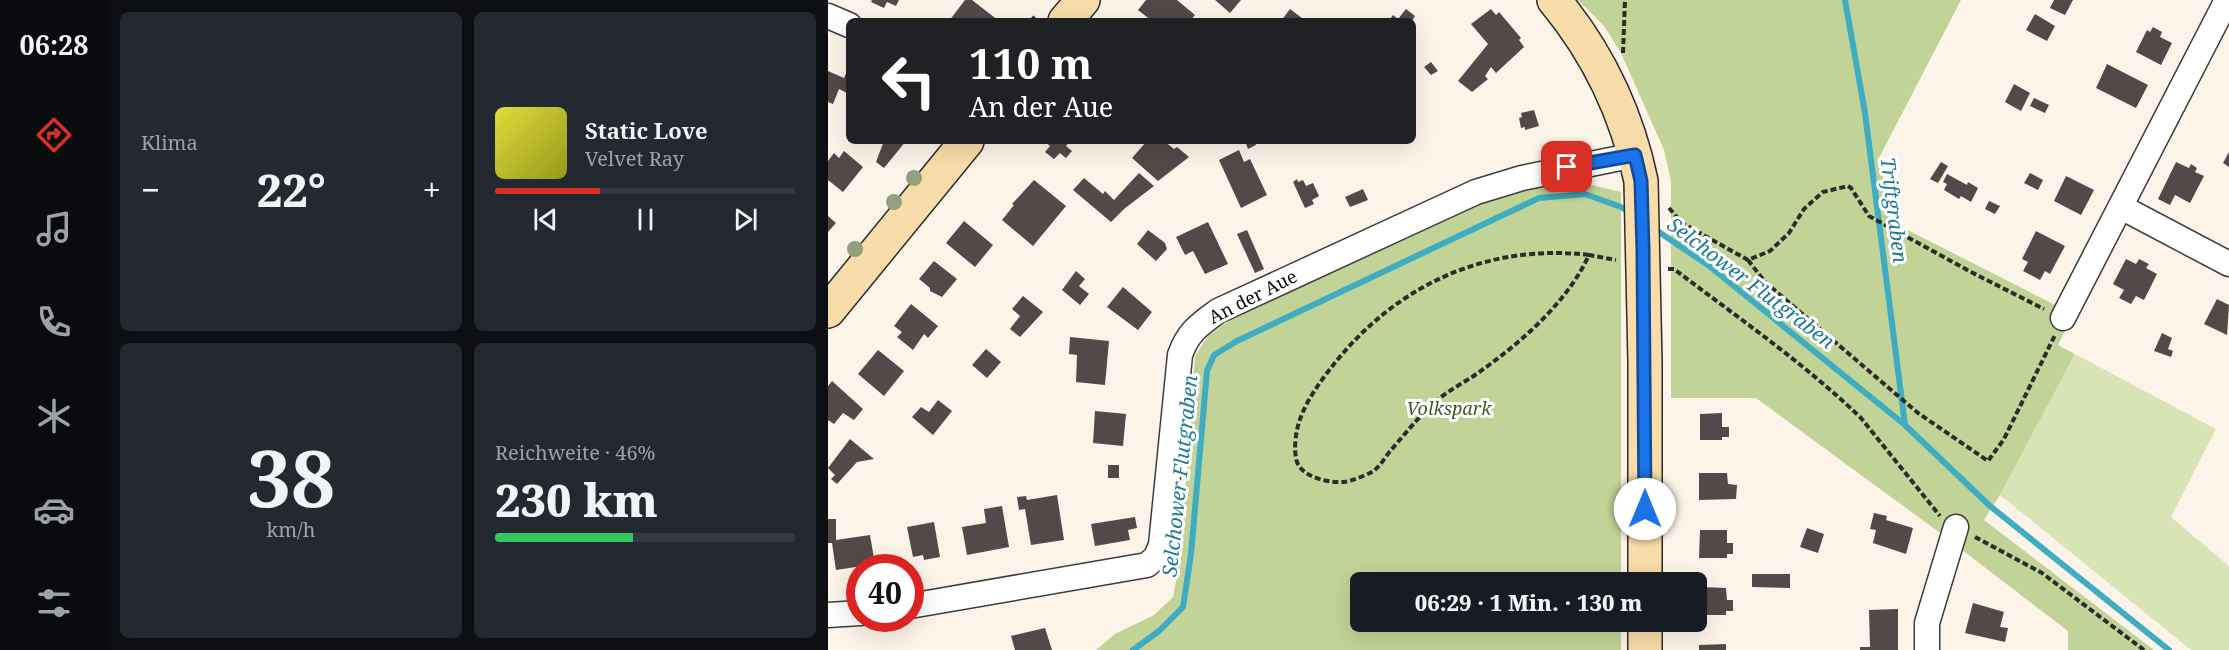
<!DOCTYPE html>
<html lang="de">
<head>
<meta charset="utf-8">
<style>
	body { margin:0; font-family:"Noto Serif",serif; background:#242831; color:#f1f3f6; height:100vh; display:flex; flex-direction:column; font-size:22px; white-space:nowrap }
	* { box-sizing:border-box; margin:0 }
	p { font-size:20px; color:#9ea1a6 }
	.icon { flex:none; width:33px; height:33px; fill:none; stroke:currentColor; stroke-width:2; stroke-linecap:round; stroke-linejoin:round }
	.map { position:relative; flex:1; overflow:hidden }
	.details { display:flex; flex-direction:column; gap:12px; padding:12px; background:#0d0f14; width:720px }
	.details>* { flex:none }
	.hud { position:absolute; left:18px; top:18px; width:570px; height:126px; border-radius:9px; box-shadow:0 6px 24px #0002; background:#202124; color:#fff; overflow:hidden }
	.speed { position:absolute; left:18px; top:554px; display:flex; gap:12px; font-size:30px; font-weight:700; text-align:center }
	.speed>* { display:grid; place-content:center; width:78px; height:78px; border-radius:50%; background:#171b24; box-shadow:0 6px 24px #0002; line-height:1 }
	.speed .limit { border:9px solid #d22; background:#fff; color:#111 }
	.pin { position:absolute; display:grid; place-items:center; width:51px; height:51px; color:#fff; margin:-26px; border-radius:12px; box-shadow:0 3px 9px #0006 }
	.me { position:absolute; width:66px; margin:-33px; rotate:0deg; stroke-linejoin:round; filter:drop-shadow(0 0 4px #0008) }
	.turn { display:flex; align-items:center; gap:21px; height:126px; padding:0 24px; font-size:27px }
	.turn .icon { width:78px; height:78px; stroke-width:2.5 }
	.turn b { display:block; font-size:42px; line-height:51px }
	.big { font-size:45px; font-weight:800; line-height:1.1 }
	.details .tile { flex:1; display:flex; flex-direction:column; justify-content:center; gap:9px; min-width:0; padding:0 21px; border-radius:9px; background:#242831 }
	.details .dial { align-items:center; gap:0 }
	.dial b { font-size:78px; line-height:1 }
	.song { display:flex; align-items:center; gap:18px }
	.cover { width:72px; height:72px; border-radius:9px; background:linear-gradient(135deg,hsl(60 70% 55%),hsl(60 70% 35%)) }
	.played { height:6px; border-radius:3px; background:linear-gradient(90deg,#d93025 35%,#363941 35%) }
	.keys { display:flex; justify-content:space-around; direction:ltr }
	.heat { display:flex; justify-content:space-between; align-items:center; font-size:33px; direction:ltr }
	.charge { height:9px; border-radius:4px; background:linear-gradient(90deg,#34c759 46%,#363941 0) }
	.details .tiles { flex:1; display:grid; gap:12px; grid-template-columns:repeat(2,1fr) }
	.trip { position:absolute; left:522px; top:572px; width:357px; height:60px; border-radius:9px; background:#171b24; box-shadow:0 6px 24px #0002; font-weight:800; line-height:60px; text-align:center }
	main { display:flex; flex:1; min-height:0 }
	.tabs { display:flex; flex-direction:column; width:108px; justify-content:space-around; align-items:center; background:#090b0e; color:#9ea1a6 }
	.tabs .icon { width:42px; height:42px }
	.tabs .on { color:#d93025 }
	.tabs b { font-size:27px; color:#f1f3f6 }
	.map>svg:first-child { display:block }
	.green { fill:#d9e4b6 }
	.forest { fill:#c1d397 }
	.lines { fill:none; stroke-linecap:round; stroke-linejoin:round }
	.stream { stroke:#3fadc1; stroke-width:6 }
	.building { fill:#524948 }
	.street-casing { stroke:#3d3d3d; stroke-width:27 }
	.secondary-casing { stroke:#2c2c2c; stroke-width:36 }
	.path { stroke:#2c2c2c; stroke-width:4; stroke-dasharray:6 3; stroke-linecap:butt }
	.street { stroke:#fff; stroke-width:24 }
	.secondary { stroke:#f8dca9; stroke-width:33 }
	.tree { fill:#92a07b }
	.route-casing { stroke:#114b97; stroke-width:15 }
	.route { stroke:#1a73e8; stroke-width:10 }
	.labels { text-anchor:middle; stroke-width:6; stroke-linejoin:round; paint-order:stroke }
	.street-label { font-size:18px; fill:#0a0a0a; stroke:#fff }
	.park-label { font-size:18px; font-style:italic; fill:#3b5c21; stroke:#fff }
	.water-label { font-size:20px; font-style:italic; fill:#1f7b91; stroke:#fff }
</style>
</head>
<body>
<main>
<nav class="tabs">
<b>06:28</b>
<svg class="icon on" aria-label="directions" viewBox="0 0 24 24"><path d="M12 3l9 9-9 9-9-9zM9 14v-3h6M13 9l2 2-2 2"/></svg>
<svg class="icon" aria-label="music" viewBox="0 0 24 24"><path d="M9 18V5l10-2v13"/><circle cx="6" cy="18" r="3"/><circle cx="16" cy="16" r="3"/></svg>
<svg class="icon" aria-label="phone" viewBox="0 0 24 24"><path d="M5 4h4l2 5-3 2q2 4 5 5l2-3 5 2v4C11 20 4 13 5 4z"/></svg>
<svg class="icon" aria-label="climate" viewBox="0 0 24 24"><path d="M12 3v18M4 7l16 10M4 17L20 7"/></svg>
<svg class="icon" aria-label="car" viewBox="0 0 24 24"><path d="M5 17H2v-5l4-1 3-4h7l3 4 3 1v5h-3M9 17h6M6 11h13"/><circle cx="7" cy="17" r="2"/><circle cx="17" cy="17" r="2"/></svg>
<svg class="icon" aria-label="filters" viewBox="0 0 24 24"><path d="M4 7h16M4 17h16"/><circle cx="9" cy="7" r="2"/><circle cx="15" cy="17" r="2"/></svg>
</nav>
<section class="details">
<div class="tiles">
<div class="tile"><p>Klima</p>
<div class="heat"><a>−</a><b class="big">22°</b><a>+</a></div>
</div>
<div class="tile">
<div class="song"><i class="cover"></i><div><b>Static Love</b><p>Velvet Ray</p></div></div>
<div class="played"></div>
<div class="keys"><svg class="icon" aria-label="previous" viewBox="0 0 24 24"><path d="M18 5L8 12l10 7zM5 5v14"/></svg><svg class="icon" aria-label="pause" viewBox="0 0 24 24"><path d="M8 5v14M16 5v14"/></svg><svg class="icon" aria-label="next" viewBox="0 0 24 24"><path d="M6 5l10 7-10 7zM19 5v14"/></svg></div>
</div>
<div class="tile dial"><b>38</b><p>km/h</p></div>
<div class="tile"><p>Reichweite · 46%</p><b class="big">230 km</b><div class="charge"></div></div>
</div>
</section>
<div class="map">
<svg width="1401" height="650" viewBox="0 0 1401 650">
	<rect width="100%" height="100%" fill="#fdf4e9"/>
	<path class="green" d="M1247,354L1388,429L1343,517L1401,566V650H1363L1172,495Z"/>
	<path class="forest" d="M750,0H1133L1052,156L1062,221L1225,304L1244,317L1230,345L1247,354L1172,495L1156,520L1326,650H1240V631L1108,530L928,398H843V181L836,150L793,53L776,26Z
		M760,184L793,192V582H532V621H793V650H268L287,634L326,615L345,597L352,560L367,356L380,336L400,321L666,198L721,185Z"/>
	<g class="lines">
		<path class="stream" d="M1017,0L1037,113L1077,425
			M825,228L880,265L1077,425L1162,506L1341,650
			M305,650L331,631L355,607L363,554L379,371L386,355L409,341L711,198L757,194L793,207L804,214"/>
	</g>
	<path class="building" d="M44,0H71L68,6L59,2L56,8L43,2Z
		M137,0H144L171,21H121Z
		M318,0H349L367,15L362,21H324L310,10Z
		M387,0H413L402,13Z
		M1226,0H1245L1237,15L1222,8Z
		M462,9L478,21H453Z
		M578,9L587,16L584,21H561L565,15L570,19Z
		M663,9L668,15L671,12L693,38L691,40L696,47L668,73L663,67L657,76L660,79L644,92L630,81L660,44L643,24Z
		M1207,14L1227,26L1219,41L1198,30Z
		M1325,27L1334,32L1332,37L1344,43L1333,65L1308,52L1319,30L1322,32Z
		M603,62L610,71L603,75L596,67Z
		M1279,64L1320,85L1308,108L1268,88Z
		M21,67V94L11,89L5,104L0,102V71L16,78Z
		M1186,84L1202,93L1193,111L1177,102Z
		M1206,98L1221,105L1217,113L1202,106Z
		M706,110L711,126L697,130V127L693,128L691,118L694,117L693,113Z
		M56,141H78L56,168L48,162Z
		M216,141H242L238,146L244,151L238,158L232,153L226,159L217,152L222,146Z
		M319,141H336L346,149L349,147L361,157L330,181L304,158Z
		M417,141H426L428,145L420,149Z
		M411,150L416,162L422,159L439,195L413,208L391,160Z
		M16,151L35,167L15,192L0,180V161L6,153L11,158Z
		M1401,152V167L1395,163Z
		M1113,162L1120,166L1110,183L1102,179Z
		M1348,162L1361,168L1363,164L1369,168L1367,172L1376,176L1362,203L1347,195L1342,205L1330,199Z
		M311,173L326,186L296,209L283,222L245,190L256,178L275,194L277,191L286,200Z
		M1202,173L1215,180L1210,190L1196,183Z
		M1119,174L1139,185L1140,182L1150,188L1143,202L1133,196L1131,199L1116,190L1119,184L1115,182Z
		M1238,176L1266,190L1253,215L1226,201Z
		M469,179L470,182L475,180L478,186L485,183L491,196L484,200L486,204L477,208L465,182Z
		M206,180L238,206L205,246L174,220L186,205L184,204Z
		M535,189L540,200L522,207L517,197Z
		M1161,201L1172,206L1167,214L1157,209Z
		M0,216L8,223L0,232Z
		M136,221L165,245L147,267L118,243Z
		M380,222L400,264L377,274L365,251L357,255L348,237Z
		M320,230L337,243L339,249L328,261L309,244Z
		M419,230L436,269L427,273L409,234Z
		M1208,231L1237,246L1222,274L1217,271L1212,280L1195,271L1200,262L1194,259Z
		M1298,259L1308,264L1311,259L1321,264L1318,268L1329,274L1316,300L1308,296L1303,304L1291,298L1296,290L1285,284Z
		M106,261L129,279L114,297L102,291V288L91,279Z
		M248,271L257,279L251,286L261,294L252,305L234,290Z
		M295,287L324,312L310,330L279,307Z
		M195,296L215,312L192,337L182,329L192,316L184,309Z
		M1389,299L1401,305L1399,335L1376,324Z
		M83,304L110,326L100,338L96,334L85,350L69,337L74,332L66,326Z
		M1334,333L1344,338L1340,349L1345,351L1343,357L1326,351Z
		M242,337L281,341L277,385L248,382L249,355L241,354Z
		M158,349L173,362L159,378L144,365Z
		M50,350L76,371L56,396L30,374Z
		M4,381L35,409L26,420L15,413L6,424L0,420V386Z
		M110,400L124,411L105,435L84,417L93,407L101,412Z
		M267,411L298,414L295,446L265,443Z
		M894,413V427H901V437H894V440H872V414Z
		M22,439L46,459L29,462L9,484L3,479L7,475L0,468Z
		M280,465H291V478H280Z
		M871,473H899L900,484L909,485L908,499L871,500Z
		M229,495L236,540L203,545L197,509L191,510L189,497L198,496L199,500Z
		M174,506L181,547L139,555L134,527L158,523L156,509Z
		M1046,513L1059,516L1058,520L1085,528L1078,554L1045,543L1048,530L1042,529Z
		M307,517L309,528L300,530L302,540L267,546L263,524Z
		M0,519H8V540L42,535L47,564L8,570L4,543H0Z
		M106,522L112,557L96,560L95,555L85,557L79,527Z
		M979,528L996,534L990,553L972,547Z
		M872,530H899V543H905V554H899V558H871Z
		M924,574H962V588L924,587Z
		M872,587L898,588L899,600H905V611H898V615H872Z
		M1145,603L1176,612L1172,627L1180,628L1177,642L1137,633Z
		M1070,609V650H1032V647H1042L1041,610Z
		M217,628L224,650H187L183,636Z
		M898,644V650H871V645Z"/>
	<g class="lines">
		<g class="street-casing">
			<path id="street" d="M0,16L21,25
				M1293,207L1401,264
				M1235,318L1399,0
				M82,606L319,565L328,557L333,545L352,355C360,332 371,325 390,311L648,192L694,178L807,155
				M0,615L32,613
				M1099,650V623L1128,527"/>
		</g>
		<g class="secondary-casing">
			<path id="secondary" d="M726,0C770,53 799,114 813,181L817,363V582
				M237,21L255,0
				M0,311L139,141
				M817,621V650"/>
		</g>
		<path class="path" d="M204,17L208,21
			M795,53L797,0
			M841,208L854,223L920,260L942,251L961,233L976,209L995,192L1020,186L1023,188L1041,216L1143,272L1216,309
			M761,255C659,243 569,285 506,364C491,383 474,406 469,430C467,440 466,452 469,462C475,478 502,483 516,482C524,481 535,476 542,473C550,470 557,457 563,450C579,432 594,412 613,397C626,387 641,380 654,370C695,341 740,301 761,255L788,260
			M920,260L937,282L1090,413L1160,461L1176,439L1227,335
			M840,269H846C909,317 976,363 1033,418L1112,516
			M1147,537L1214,573L1316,650"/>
		<use href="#street" class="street"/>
		<use href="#secondary" class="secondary"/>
	</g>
	<g class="tree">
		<circle cx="86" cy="178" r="8"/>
		<circle cx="66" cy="202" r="8"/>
		<circle cx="27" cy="249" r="8"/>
	</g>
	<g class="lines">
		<g class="route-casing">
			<path id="route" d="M739,167L807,155L813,181L815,250L817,509"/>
		</g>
		<use href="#route" class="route"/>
	</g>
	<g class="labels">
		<g class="street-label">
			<text transform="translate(425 297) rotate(-27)" y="6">An der Aue</text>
		</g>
		<g class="park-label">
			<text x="621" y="415">Volkspark</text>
		</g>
		<g class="water-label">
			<text transform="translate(1066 210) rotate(83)" y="7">Triftgraben</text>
			<text transform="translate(923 283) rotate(37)" y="7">Selchower Flutgraben</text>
			<text transform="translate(352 476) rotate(-84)" y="7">Selchower Flutgraben</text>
		</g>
	</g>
</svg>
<div class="speed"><div class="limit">40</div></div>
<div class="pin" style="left:739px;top:167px;background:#d93025"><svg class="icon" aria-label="arrive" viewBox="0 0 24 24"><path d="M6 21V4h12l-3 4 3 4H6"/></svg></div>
<svg class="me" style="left:817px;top:509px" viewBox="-20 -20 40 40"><circle r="19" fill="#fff"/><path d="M0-13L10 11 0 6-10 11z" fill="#1a73e8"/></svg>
<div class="trip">06:29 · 1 Min. · 130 m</div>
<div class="hud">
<div class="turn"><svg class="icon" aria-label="left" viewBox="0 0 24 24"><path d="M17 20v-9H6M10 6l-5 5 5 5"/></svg><div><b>110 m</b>An der Aue</div></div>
</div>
</div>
</main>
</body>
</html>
